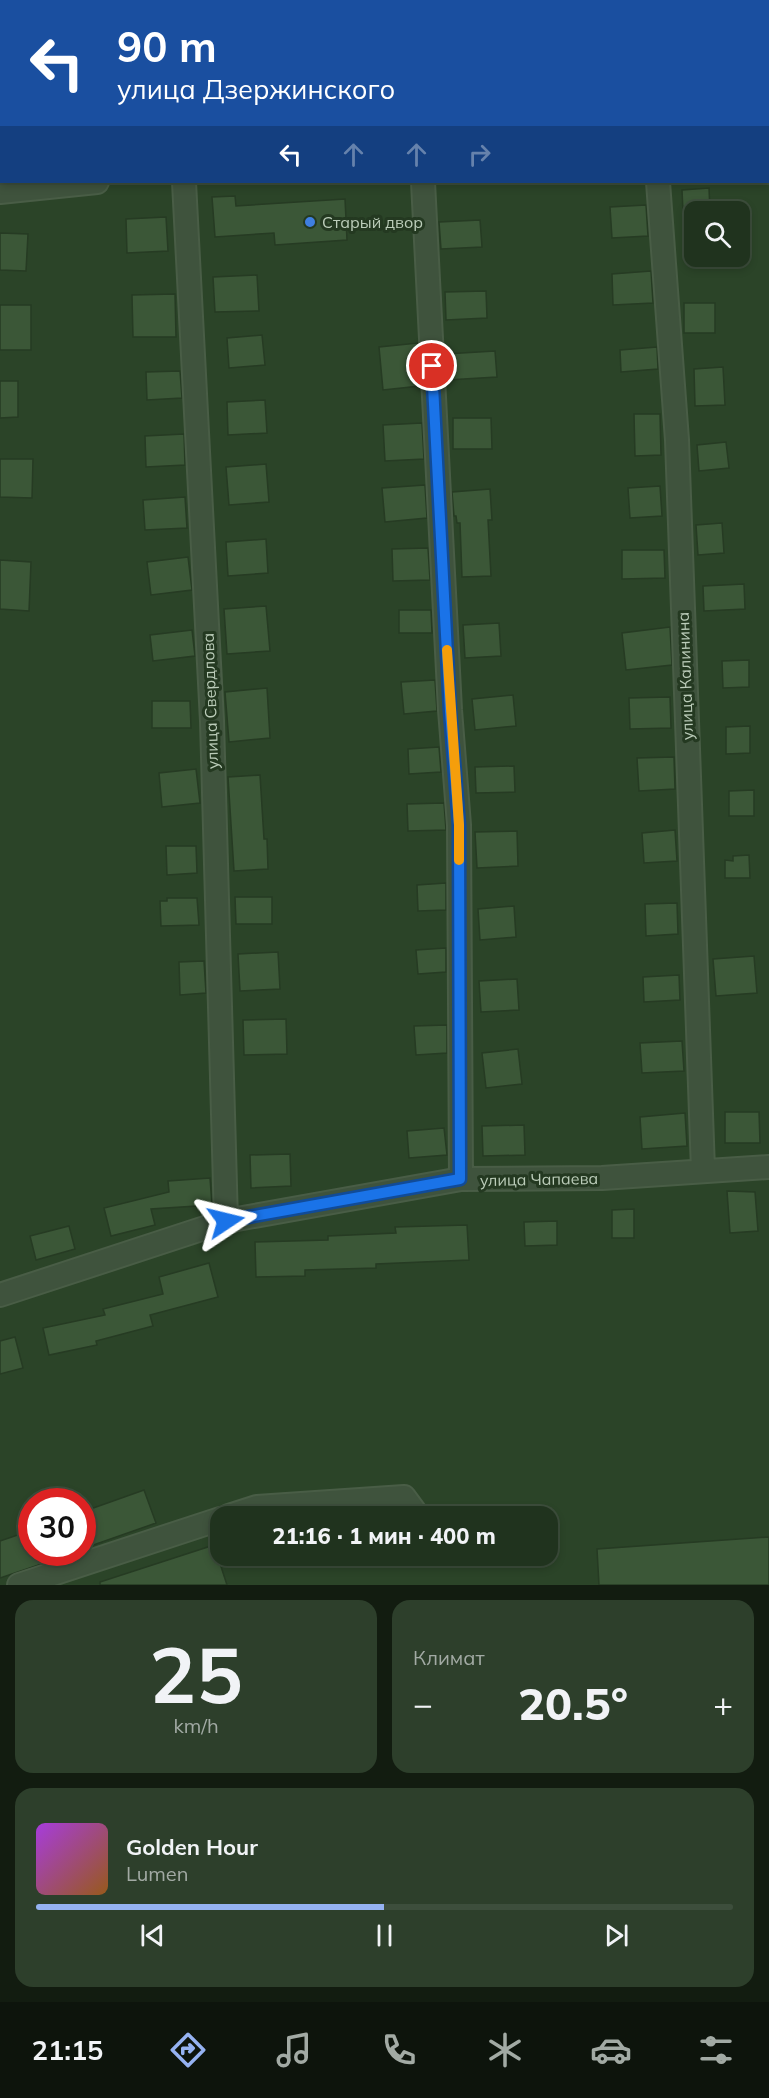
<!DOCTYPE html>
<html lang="ru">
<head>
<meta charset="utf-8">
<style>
	body { margin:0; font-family:Mulish,sans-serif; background:#2d3f2b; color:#f1f3f6; height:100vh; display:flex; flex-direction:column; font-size:22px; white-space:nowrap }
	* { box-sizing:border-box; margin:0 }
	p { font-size:20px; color:#a2aaa4 }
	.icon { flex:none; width:33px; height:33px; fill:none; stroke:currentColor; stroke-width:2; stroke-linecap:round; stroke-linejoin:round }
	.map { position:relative; height:1585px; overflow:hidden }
	.panel { display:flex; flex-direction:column; gap:15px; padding:15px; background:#121c10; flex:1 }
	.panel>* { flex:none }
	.guide { position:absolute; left:0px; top:0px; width:770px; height:183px; box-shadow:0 3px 9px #0003,0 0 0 2px #3d4e3c; background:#1a4fa0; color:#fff; overflow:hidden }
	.fabs { position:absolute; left:684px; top:201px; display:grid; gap:12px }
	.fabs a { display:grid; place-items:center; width:66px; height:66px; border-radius:12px; background:#20331e; box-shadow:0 3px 9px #0003,0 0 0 2px #3d4e3c; font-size:30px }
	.speed { position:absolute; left:18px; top:1488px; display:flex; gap:12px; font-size:30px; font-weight:700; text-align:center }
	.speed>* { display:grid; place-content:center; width:78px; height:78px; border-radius:50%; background:#20331e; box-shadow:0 3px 9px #0003,0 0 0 2px #3d4e3c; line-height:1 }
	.speed .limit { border:9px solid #d22; background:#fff; color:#111 }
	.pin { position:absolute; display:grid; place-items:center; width:51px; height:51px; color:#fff; margin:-26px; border:3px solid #fff; border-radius:50%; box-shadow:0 2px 6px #0007 }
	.me { position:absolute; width:66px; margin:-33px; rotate:80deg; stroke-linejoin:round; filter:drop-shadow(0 0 4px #0008) }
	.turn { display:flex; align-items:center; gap:21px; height:126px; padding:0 18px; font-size:27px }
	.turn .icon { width:78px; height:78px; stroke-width:2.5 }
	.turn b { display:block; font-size:42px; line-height:51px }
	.lanes { display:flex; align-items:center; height:57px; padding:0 18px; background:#0003; justify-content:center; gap:30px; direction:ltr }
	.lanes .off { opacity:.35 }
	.big { font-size:45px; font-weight:800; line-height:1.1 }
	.panel .card { flex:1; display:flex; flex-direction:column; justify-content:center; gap:9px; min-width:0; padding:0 21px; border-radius:18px; background:#2d3f2b }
	.panel .dial { align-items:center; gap:0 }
	.dial b { font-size:78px; line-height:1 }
	.song { display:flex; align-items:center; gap:18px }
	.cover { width:72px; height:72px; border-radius:9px; background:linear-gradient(135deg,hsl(280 70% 55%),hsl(30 70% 35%)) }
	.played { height:6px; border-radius:3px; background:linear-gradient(90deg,#95b2f1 50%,#3d4e3c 50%) }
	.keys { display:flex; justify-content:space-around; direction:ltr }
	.heat { display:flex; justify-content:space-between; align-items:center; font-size:33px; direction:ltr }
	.panel .tiles { flex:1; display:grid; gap:15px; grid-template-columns:1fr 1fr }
	.card:last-child { grid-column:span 2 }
	.trip { position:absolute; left:210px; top:1506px; width:348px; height:60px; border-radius:18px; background:#20331e; box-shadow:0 3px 9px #0003,0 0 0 2px #3d4e3c; font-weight:800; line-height:60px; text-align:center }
	.tab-bar { display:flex; height:96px; justify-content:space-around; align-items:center; background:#0d140c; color:#a2aaa4 }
	.tab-bar .icon { width:42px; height:42px }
	.tab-bar .current { color:#95b2f1 }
	.tab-bar b { font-size:27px; color:#f1f3f6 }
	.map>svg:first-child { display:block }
	.building { fill:#3b5737; stroke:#263b23; stroke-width:1.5 }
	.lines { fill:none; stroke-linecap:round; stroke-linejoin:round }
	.minor-casing { stroke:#495d46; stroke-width:26 }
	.minor { stroke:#3f533d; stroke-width:22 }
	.route-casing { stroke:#114b97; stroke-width:15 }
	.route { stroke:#1a73e8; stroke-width:10 }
	.slow { stroke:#f59e0b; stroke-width:10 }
	.shop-dot { fill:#3f7fe0; stroke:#243921; stroke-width:2 }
	.labels { text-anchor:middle; stroke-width:6; stroke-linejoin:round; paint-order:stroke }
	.poi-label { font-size:16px; fill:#bccdba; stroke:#243921; text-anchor:start }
	.street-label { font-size:16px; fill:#bccdba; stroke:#243921 }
</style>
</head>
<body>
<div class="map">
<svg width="769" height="1585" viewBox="0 0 769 1585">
	<rect width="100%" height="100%" fill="#2b4428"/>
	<path class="building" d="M709,188L710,212H683L682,190Z
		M235,196L236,206L345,199L347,240L275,245L274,233L215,237L212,197Z
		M646,205L648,236L612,238L610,207Z
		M166,217L168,251L127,253L126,219Z
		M480,220L482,247L441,249L439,222Z
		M0,233L28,234L26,271L0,270Z
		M651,271L653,303L613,305L612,274Z
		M257,275L259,311L215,312L213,277Z
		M486,291L487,318L446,320L445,292Z
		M175,294L176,337H133L132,295Z
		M684,303H715V333H684Z
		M0,305H31V350H0Z
		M262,335L265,365L229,368L227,338Z
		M418,343L420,386L383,390L379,347Z
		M657,347L658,369L621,372L620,350Z
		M495,351L497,377L447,380L445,354Z
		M723,367L725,405L695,406L694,369Z
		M180,371L182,398L147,400L146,372Z
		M0,381H18V417L0,418Z
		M265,400L267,433L228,435L227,402Z
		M634,414H660L661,455L635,456Z
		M453,418H491L492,449H453Z
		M422,423L424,459L385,461L383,425Z
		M184,434L185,465L146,467L145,436Z
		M726,442L729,468L699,471L697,445Z
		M0,459H33L32,498L0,497Z
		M266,464L269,502L229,505L226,467Z
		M425,485L427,518L385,522L382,488Z
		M660,486L662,516L630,518L628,488Z
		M490,489L492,520H488L491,576L462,577L460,523H457L456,516H454L452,492Z
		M185,497L187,528L145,530L143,500Z
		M722,523L724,553L698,555L696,525Z
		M266,539L268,573L228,576L226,542Z
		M428,548L430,580L393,581L392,549Z
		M622,550H664L665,578L622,579Z
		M188,557L192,590L151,595L147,562Z
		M0,560L31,562L29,611L0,609Z
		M744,584L745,609L704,611L703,586Z
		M266,606L270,651L227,654L224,609Z
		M399,610H431L432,633H399Z
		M499,623L501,656L465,658L463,625Z
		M670,627L672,665L626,670L622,633Z
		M192,630L195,656L153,661L150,635Z
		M749,660V687L723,688L722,661Z
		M435,680L437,711L404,714L401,682Z
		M267,688L270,738L229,742L225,692Z
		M513,695L516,726L475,730L472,699Z
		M670,697L671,728L630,729L629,698Z
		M152,701H190L191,728H152Z
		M750,726V753L726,754V727Z
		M439,747L441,772L409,774L408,749Z
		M674,757L675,789L639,791L637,758Z
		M514,766L515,792L476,793L475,767Z
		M196,769L200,803L162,807L159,773Z
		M260,775L264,839H267L268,869L234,871L228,777Z
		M754,790V816H729V791Z
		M444,803L446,830L408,831L407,804Z
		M675,830L677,861L644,863L642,833Z
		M517,831L518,866L477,868L475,832Z
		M166,846H196L197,873L167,875Z
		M749,855L750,878H725V860L733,861V856Z
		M446,883V910L418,911L417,885Z
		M235,897H272V924H236Z
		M167,898H197L199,925L161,926L160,901H167Z
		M677,903L678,934L646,936L645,904Z
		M514,906L516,937L480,940L478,909Z
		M446,948V972L418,974L416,950Z
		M278,952L280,989L240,991L238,954Z
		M754,956L757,993L716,996L713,959Z
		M204,961L206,993L180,995L179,962Z
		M679,975L680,1000L644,1002L643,977Z
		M517,979L519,1010L481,1012L479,981Z
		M286,1019L287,1054L244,1055L243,1020Z
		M447,1025V1053L416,1055L414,1026Z
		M682,1041L684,1071L642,1073L640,1043Z
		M518,1049L522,1084L486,1088L482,1053Z
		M725,1112H759L760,1143H725Z
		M685,1113L687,1146L642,1149L640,1117Z
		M524,1125L525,1155L483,1156L482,1126Z
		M444,1128L447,1155L409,1158L407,1131Z
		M290,1154L291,1186L251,1188L250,1155Z
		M210,1178L212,1205L151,1209L155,1225L111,1236L104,1208L169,1192L168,1181Z
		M727,1191L755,1192L758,1231L730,1233Z
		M634,1209V1238H612V1210Z
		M557,1221V1245L525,1246L524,1222Z
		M467,1225L469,1260L376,1264V1268L305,1270V1276L256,1277L255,1242L328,1240V1236L396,1233L395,1227Z
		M69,1226L75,1249L36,1260L30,1236Z
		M209,1263L218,1297L150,1315L153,1326L96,1341L97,1345L49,1355L43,1328L105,1315L103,1309L163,1294L159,1277Z
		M15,1337L23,1368L0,1374V1341Z
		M144,1490L156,1523L82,1549V1512Z
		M32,1530V1552H67L68,1555L0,1578V1541Z
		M769,1537V1585H599L597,1549Z
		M214,1545L227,1585H100V1582Z"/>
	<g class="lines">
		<g class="minor-casing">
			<path id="minor" d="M177,0V2
				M416,0V2
				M651,0V2
				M768,151H769
				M184,182L212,721L226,1221
				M423,182L450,710L459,825L461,1179
				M658,182L677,440L703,1170
				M0,192L97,182
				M0,1295L226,1221L461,1179L602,1178L769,1167
				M229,1516L257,1507L404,1497L418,1516
				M19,1585L220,1519"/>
		</g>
		<use href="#minor" class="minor"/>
	</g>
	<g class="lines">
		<g class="route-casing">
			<path id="route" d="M226,1221L460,1179L459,825L450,711L432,366"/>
		</g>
		<use href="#route" class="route"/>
		<path class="slow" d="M447,650L459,825V860"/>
	</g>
	<circle class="shop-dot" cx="310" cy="222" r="6"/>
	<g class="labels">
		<g class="poi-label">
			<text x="322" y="228">Старый двор</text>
		</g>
		<g class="street-label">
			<text transform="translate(685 676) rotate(-92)" y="6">улица Калинина</text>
			<text transform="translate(210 701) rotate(-92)" y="6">улица Свердлова</text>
			<text transform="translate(539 1179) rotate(-1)" y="6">улица Чапаева</text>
		</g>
	</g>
</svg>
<div class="fabs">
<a><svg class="icon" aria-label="search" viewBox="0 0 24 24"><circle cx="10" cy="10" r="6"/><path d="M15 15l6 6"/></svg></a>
</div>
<div class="speed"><div class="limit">30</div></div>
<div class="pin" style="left:432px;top:366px;background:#d93025"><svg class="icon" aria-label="arrive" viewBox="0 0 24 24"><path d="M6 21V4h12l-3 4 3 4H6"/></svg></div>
<svg class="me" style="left:226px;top:1221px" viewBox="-20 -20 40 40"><path d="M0-17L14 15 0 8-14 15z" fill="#1a73e8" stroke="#fff" stroke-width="4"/></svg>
<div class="trip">21:16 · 1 мин · 400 m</div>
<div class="guide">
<div class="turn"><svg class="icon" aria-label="left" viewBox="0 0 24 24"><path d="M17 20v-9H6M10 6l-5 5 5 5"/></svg><div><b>90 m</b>улица Дзержинского</div></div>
<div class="lanes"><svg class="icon" aria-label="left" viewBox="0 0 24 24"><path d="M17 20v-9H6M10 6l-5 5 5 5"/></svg><svg class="icon off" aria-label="ahead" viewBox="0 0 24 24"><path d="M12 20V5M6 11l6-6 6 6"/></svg><svg class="icon off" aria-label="ahead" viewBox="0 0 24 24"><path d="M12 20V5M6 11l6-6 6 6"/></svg><svg class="icon off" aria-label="right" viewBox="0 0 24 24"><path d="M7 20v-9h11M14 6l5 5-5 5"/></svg></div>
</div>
</div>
<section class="panel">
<div class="tiles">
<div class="card dial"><b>25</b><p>km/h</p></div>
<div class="card"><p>Климат</p>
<div class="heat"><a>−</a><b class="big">20.5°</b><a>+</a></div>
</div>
<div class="card">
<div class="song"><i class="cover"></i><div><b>Golden Hour</b><p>Lumen</p></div></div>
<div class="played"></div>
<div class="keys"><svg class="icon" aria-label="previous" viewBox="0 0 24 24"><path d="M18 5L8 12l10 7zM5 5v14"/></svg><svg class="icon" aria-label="pause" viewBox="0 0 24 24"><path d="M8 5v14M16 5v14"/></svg><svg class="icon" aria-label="next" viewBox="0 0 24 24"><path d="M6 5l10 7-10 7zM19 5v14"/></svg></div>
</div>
</div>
</section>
<nav class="tab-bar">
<b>21:15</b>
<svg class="icon current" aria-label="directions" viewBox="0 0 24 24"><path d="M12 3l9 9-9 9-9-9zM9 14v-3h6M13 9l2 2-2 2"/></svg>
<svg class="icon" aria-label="music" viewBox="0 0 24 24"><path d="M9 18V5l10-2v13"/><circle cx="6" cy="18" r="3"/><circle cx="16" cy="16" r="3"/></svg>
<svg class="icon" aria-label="phone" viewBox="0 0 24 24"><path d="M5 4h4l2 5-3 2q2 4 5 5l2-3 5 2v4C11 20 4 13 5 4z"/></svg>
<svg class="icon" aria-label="climate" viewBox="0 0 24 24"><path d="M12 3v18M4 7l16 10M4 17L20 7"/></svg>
<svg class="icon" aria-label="car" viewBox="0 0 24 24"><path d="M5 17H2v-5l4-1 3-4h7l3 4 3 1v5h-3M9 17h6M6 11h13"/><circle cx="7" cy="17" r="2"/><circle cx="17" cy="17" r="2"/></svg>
<svg class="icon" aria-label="filters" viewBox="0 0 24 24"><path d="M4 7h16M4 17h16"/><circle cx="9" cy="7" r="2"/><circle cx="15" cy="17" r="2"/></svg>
</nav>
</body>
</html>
